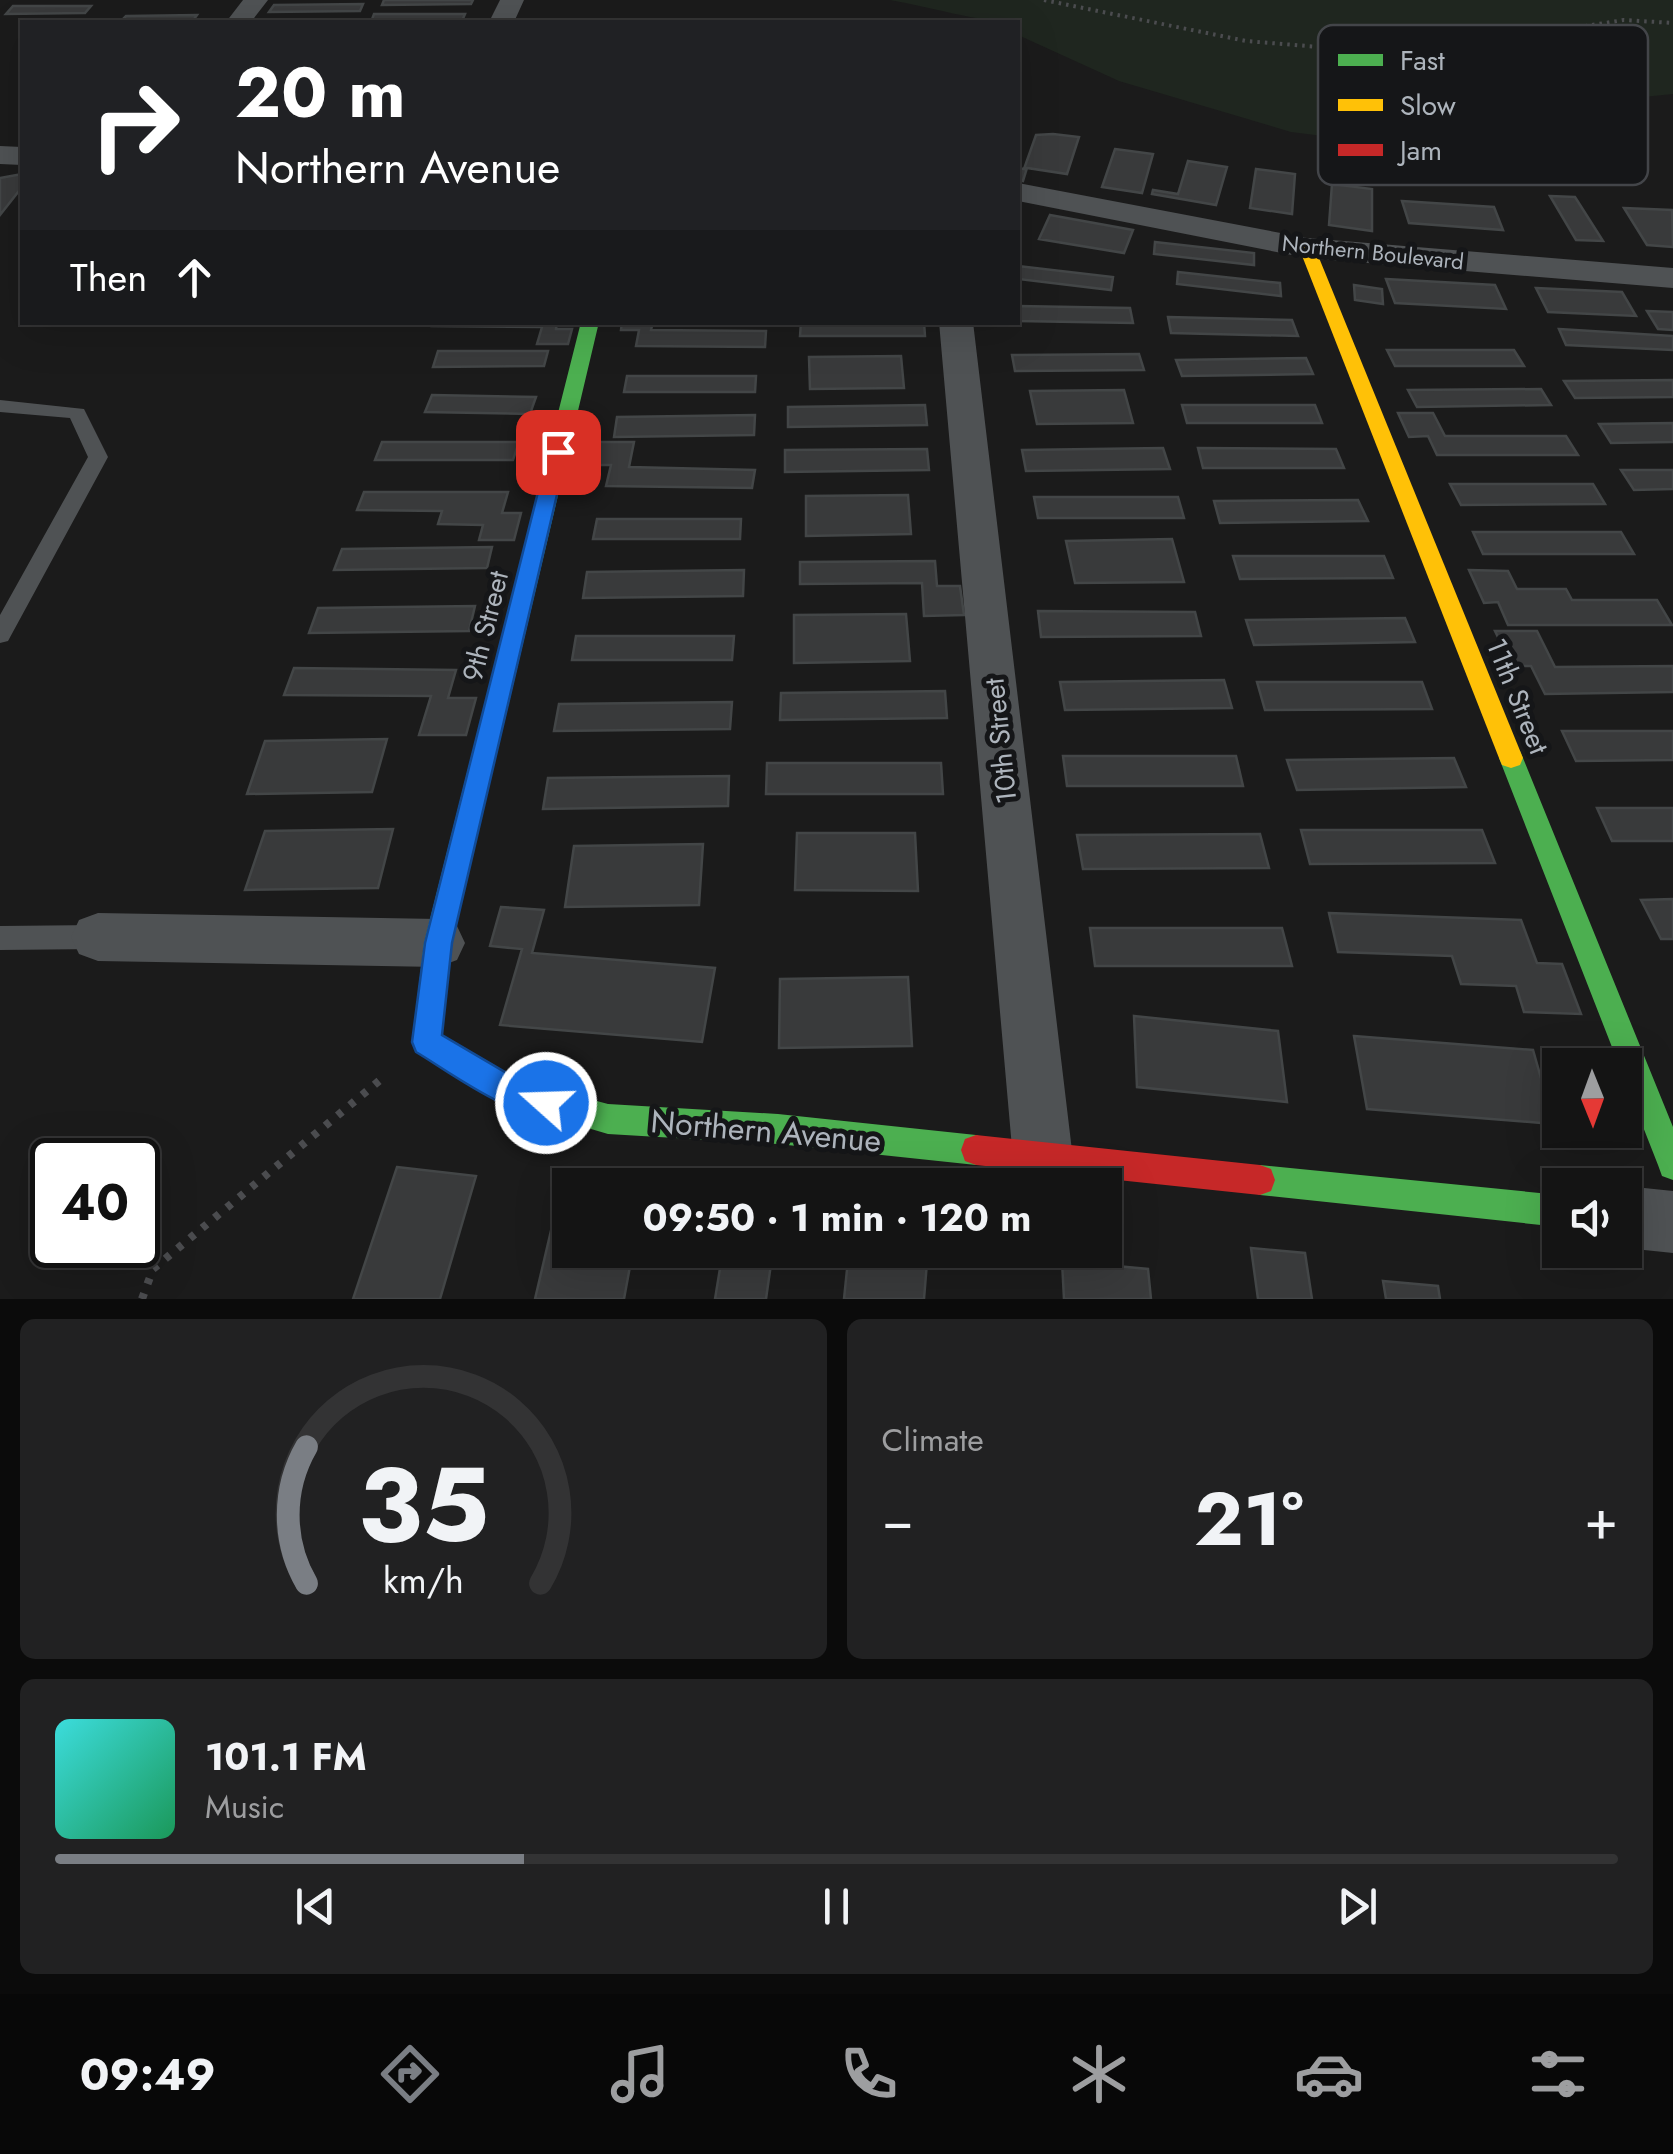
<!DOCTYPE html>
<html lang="en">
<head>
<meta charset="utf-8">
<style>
	body { margin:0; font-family:Jost,sans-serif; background:#212122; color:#f1f3f6; height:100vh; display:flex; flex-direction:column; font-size:38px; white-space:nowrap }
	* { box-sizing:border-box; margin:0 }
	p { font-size:32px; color:#9d9ea0 }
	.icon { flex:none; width:55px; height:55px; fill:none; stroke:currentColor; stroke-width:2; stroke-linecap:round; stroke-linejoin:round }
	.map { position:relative; height:1299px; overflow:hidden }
	.panel { display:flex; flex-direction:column; gap:20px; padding:20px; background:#0b0b0b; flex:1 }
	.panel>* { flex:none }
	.top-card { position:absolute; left:20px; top:20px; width:1000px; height:305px; border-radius:0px; box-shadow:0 10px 40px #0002,0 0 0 2px #333334; background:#202124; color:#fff; overflow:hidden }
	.needle { width:65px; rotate:179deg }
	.fabs { position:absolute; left:1542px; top:1048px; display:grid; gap:20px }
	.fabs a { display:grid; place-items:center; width:100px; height:100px; border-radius:0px; background:#141414; box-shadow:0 10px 40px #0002,0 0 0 2px #333334; font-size:50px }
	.speed { position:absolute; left:30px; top:1138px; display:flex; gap:20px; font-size:50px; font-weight:700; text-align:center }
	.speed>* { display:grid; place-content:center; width:130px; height:130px; border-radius:50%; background:#141414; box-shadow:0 10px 40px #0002,0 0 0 2px #333334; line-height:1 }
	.speed .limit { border:5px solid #111; border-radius:15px; background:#fff; color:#111 }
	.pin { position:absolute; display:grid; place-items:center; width:85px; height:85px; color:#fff; margin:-42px; border-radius:20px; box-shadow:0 5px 15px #0006 }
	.me { position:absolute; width:110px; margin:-55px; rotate:290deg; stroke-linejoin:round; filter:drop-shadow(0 0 8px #0008) }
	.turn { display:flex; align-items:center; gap:35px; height:210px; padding:0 50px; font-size:45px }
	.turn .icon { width:130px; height:130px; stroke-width:2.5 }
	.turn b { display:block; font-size:70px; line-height:85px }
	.then { display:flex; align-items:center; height:95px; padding:0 50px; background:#0003; gap:20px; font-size:38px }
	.big { font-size:75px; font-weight:700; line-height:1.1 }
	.panel .card { flex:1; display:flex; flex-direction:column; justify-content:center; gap:15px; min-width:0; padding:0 35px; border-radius:15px; background:#212122 }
	.panel .dial { align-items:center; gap:0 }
	.dial svg { height:260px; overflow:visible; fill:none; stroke:#333334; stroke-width:7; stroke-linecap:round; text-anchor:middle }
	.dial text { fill:#f1f3f6; stroke:none }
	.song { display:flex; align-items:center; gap:30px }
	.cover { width:120px; height:120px; border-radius:15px; background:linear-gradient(135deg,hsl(180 70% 55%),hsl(150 70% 35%)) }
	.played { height:10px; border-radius:5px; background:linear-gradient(90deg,#7a7e84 30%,#333334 30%) }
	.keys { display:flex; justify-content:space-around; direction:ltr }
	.heat { display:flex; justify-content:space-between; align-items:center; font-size:55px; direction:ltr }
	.panel .tiles { flex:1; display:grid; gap:20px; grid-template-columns:1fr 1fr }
	.card:last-child { grid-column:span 2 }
	.trip { position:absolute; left:552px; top:1168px; width:570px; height:100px; border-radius:0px; background:#141414; box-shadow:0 10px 40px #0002,0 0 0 2px #333334; font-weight:700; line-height:100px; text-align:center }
	.dock { display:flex; height:160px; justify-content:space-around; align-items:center; background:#080808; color:#9d9ea0 }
	.dock .icon { width:70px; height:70px }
	.dock .on { color:#7a7e84 }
	.dock b { font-size:45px; color:#f1f3f6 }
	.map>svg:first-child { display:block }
	.green { fill:#1f261f }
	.building { fill:#393a3b; stroke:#434647; stroke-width:2.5 }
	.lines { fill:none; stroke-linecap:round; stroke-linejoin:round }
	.path-far1 { stroke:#4b4c4f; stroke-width:4; stroke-dasharray:2.5 5; stroke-linecap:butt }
	.path { stroke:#4b4c4f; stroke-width:8; stroke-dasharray:6 10; stroke-linecap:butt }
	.lane { fill:#4f5254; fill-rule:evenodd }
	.street { fill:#4f5254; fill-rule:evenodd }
	.fast { fill:#4caf50; fill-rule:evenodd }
	.slow { fill:#ffc107; fill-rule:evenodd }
	.jam { fill:#c62828; fill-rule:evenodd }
	.route { fill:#1a73e8; stroke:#114b97; stroke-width:2.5 }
	.labels { text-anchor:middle; stroke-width:10; stroke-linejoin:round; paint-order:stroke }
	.far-street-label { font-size:22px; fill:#adb4bc; stroke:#151618 }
	.street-label { font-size:28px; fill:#adb4bc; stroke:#151618 }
	.near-street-label { font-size:32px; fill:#adb4bc; stroke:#151618 }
	.key { fill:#151618; stroke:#434549; stroke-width:2.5 }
	.key-label { font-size:28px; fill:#adb4bc }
</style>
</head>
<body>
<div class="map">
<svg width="1673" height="1299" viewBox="0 0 1673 1299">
	<rect width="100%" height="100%" fill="#1b1b1b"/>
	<path class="green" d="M890,0H1673V94L1515,110L1387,144L1291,132L1119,81L1018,35V22C976,22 932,7 890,0Z"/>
	<path class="building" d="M384,0H473L471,4L382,5Z
		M363,4L360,11L269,12L274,5Z
		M13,6H91L85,13L6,14Z
		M374,14H465L462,21L371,22Z
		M197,15L192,22H120L126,16Z
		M1053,134L1079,137L1067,174L1027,168L1023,181L1018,180V168L1024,169L1036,135Z
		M1115,149L1153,154L1142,193L1102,187Z
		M1188,161L1227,167L1216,205L1152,194L1153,190L1178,194Z
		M1256,169L1295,174L1292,214L1250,208Z
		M22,174V187L0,215V178Z
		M1332,184L1372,189V231L1329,225Z
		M1550,196L1575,197L1603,241L1576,240Z
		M1402,201L1494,207L1503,230L1409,223Z
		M1624,208L1672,210L1673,247L1647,245Z
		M1050,215L1133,230L1124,253L1039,239Z
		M1155,242L1254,253V265L1154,254Z
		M1018,266L1113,277L1111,290L1018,279Z
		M1178,272L1280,283L1281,296L1177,284Z
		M1386,279L1495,285L1506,309L1395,303Z
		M1354,285L1382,289L1383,304L1355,300Z
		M1536,288L1622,292L1636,316L1548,312Z
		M1018,306L1130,308L1133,323L1018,321Z
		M1647,311L1673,312V330L1658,329Z
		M1168,317L1292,320L1298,336L1171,333Z
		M433,322H557L556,329H572L568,344H537L542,327L432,326Z
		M622,322H653L651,330L766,331L765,347L636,346L639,330H621Z
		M801,322H924L925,336H800Z
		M1559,329L1673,336V350L1566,345Z
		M1387,350H1514L1524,366H1395Z
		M438,351H548L544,366L433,367Z
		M1139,354L1144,370L1015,371L1012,355Z
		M901,356L904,388L810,389L809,357Z
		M1306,358L1313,374L1182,376L1176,360Z
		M627,376H756L755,392H624Z
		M1673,380V397L1575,398L1564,381Z
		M1541,389L1551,405L1417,407L1408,390Z
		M1124,390L1133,423L1037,424L1030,391Z
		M432,395L536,397L530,414L425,412Z
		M925,405L927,425L788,427V407Z
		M1182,405H1315L1322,423H1187Z
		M1398,413H1433L1445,436H1566L1578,455H1437L1428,436L1409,437Z
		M755,415L754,435L614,437L617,417Z
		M1673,423V442L1611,443L1599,424Z
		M382,442H519L513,460H375Z
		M599,442H634L629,467L755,470L752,488L606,486L611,465H594Z
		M1163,448L1170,469L1026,471L1022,450Z
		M1198,448L1336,449L1344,468H1203Z
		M927,449L929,470L785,472V450Z
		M1621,470H1673V489L1634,490Z
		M1450,484H1593L1605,504L1461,505Z
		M364,492H508L502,513H521L514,540H479L483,525L438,524L442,511L357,510Z
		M908,495L911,534L806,536V496Z
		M1034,497H1178L1184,518H1038Z
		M1358,500L1368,521L1220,523L1214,501Z
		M597,519H741L740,539H593Z
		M1473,532H1621L1634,554H1483Z
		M1172,539L1184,582L1075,583L1066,541Z
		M492,547L487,568L334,570L342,549Z
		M1233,556H1384L1393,578L1240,579Z
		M935,561L937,586H960L964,615L924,616L922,583L800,584V562Z
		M744,570L743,596L583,598L587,572Z
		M1469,570L1508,571L1517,589H1566L1572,600H1657L1672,625H1508L1498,602L1484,603Z
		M475,606L469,631L309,633L318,608Z
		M1038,611L1195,612L1201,636L1041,637Z
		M906,614L910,661L794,663V615Z
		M1405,618L1415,642L1254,645L1246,620Z
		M1495,631H1537L1555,667L1673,666V692L1545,694L1531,666H1512Z
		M576,636H734L732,660H572Z
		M294,668L456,670L448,698H476L466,735H419L431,696L284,695Z
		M1224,680L1232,708L1065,710L1060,682Z
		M1257,682H1422L1432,709L1265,710Z
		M945,691L947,718L780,720L781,693Z
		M732,702L730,729L554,731L559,704Z
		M1562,731H1673V760L1576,761Z
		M387,739L372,792L247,794L265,741Z
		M1063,756H1236L1243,786H1067Z
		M1454,758L1466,787L1297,790L1287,760Z
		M767,763H941L943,794H766Z
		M729,776L728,806L543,809L548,778Z
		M1597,808H1673V841H1612Z
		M393,829L378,888L245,890L265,831Z
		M1301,830H1482L1495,863L1310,864Z
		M797,833H915L918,891L795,890Z
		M1260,834L1269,868L1083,869L1077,835Z
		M703,844L699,905L565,907L574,846Z
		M1673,899V939H1661L1641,900Z
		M501,907L544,910L532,953L715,968L702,1042L500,1025L522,949L490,946Z
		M1329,913L1521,920L1537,963L1562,964L1581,1014L1524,1012L1516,986L1461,984L1452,956L1338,952Z
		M1090,928H1282L1292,966H1095Z
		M908,977L912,1046L779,1048L780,979Z
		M1134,1016L1278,1031L1287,1102L1137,1087Z
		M1354,1036L1533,1050L1554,1124L1367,1109Z
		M397,1167L476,1176L440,1299H353Z
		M557,1205L570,1206V1250H633L624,1299H535Z
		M1251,1248L1305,1253L1312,1299H1258Z
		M723,1250H773L766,1299H715Z
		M849,1250H928L924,1299H844Z
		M1062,1261L1148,1269L1151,1299H1064Z
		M1383,1281L1438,1286L1440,1299H1386Z"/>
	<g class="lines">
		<path class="path-far1" d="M1044,0L1246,41L1405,54L1624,20L1673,23"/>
		<path class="path" d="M142,1299L153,1269L385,1076"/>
		<path class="lane" d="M0,400L84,409L108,457L8,641L0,643V615L88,457L70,418L0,412Z
			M98,925L108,928L112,937L108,946L98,949L0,950V926Z"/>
		<path class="street" d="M243,0H268L251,22H226Z
			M500,0H524L514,22H489Z
			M0,146L22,147V165L0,164Z
			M1018,183L1307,238L1673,268V288L1307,258L1018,201Z
			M939,322H973L1073,1159L1065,1181L1054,1185L1021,1181L1013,1159Z
			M98,913L438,919L457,926L465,943L457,960L438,967L98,961L79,954L71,937L79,920Z
			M1625,1186L1673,1191V1253L1625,1248Z"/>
		<path class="fast" d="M581,322H599L452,943L441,1035L522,1081L608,1104L778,1114L976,1135L987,1139L991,1150L987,1161L976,1165L778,1144L608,1134L506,1104L416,1052L412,1042L424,943Z
			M1511,748L1520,751L1523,758L1673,1127V1180L1662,1176L1658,1165L1625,1081V1065H1619L1499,758L1502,751Z
			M1260,1165L1560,1195V1227L1260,1195L1249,1191L1245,1180L1249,1169Z"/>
		<path class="slow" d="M1307,243L1315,248L1523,758L1520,765L1511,768L1502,765L1499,758L1299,248Z"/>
		<path class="jam" d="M976,1135L1260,1165L1271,1169L1275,1180L1271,1191L1260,1195L976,1165L965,1161L961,1150L965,1139Z"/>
	</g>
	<path class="route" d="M558,446L567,452L452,943L442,1035L522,1082L557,1092L561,1103L557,1113C522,1127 447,1070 416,1052L412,1042L425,943L548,452Z"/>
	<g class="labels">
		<g class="far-street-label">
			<text transform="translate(1373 252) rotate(6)" y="8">Northern Boulevard</text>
		</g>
		<g class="street-label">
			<text transform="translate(485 626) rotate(-76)" y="10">9th Street</text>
			<text transform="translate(1518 696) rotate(68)" y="10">11th Street</text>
			<text transform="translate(1000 741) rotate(-96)" y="10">10th Street</text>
		</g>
		<g class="near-street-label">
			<text transform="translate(766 1131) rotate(5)" y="11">Northern Avenue</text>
		</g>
	</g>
	<rect x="1318" y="25" width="330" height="160" rx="15" class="key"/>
	<rect x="1338" y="54" width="45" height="12" fill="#4caf50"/>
	<rect x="1338" y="99" width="45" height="12" fill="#ffc107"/>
	<rect x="1338" y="144" width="45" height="12" fill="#c62828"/>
	<g class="key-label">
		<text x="1400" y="70">Fast</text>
		<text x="1400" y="115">Slow</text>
		<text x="1400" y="160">Jam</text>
	</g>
</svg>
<div class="fabs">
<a><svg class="needle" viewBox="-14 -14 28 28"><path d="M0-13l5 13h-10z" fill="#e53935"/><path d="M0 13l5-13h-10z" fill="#9d9ea0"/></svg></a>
<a><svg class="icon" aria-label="sound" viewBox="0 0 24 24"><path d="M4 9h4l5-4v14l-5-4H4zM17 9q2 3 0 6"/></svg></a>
</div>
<div class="speed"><div class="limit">40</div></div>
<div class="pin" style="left:558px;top:452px;background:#d93025"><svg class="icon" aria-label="arrive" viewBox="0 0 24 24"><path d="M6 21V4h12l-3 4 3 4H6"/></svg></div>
<svg class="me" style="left:546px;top:1103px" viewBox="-20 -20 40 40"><circle r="17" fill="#1a73e8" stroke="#fff" stroke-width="3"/><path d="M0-11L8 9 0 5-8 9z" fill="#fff"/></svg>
<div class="trip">09:50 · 1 min · 120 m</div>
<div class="top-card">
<div class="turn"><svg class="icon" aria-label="right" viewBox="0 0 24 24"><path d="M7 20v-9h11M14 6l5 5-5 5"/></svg><div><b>20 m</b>Northern Avenue</div></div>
<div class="then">Then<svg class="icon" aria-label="ahead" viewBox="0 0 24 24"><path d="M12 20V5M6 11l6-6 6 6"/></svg></div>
</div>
</div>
<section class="panel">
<div class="tiles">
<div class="card dial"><svg viewBox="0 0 100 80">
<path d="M14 69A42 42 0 1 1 86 69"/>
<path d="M14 69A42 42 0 0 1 14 27" stroke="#7a7e84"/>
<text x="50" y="56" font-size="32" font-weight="700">35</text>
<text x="50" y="72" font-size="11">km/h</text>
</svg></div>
<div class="card"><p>Climate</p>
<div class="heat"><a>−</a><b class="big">21°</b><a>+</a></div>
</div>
<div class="card">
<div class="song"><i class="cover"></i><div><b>101.1 FM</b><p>Music</p></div></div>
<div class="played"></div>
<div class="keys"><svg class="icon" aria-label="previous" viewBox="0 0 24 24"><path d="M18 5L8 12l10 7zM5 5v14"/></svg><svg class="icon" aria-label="pause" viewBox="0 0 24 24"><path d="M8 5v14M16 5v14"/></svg><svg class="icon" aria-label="next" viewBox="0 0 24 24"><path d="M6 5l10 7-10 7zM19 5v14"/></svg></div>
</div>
</div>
</section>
<nav class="dock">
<b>09:49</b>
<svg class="icon on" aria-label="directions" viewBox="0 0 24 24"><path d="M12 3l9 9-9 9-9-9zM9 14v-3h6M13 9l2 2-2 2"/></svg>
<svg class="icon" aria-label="music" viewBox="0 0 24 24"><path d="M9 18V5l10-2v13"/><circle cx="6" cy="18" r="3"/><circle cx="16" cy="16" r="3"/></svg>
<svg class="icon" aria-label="phone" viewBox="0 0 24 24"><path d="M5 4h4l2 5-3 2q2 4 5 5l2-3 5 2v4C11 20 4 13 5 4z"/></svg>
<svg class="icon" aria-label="climate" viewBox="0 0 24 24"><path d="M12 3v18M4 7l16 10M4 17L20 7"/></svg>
<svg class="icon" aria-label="car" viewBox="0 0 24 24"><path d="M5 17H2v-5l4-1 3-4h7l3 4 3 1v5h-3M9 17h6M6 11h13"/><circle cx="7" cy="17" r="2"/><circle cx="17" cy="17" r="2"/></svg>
<svg class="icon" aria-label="filters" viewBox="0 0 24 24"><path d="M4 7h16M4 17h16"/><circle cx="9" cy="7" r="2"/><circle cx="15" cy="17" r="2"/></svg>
</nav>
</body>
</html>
